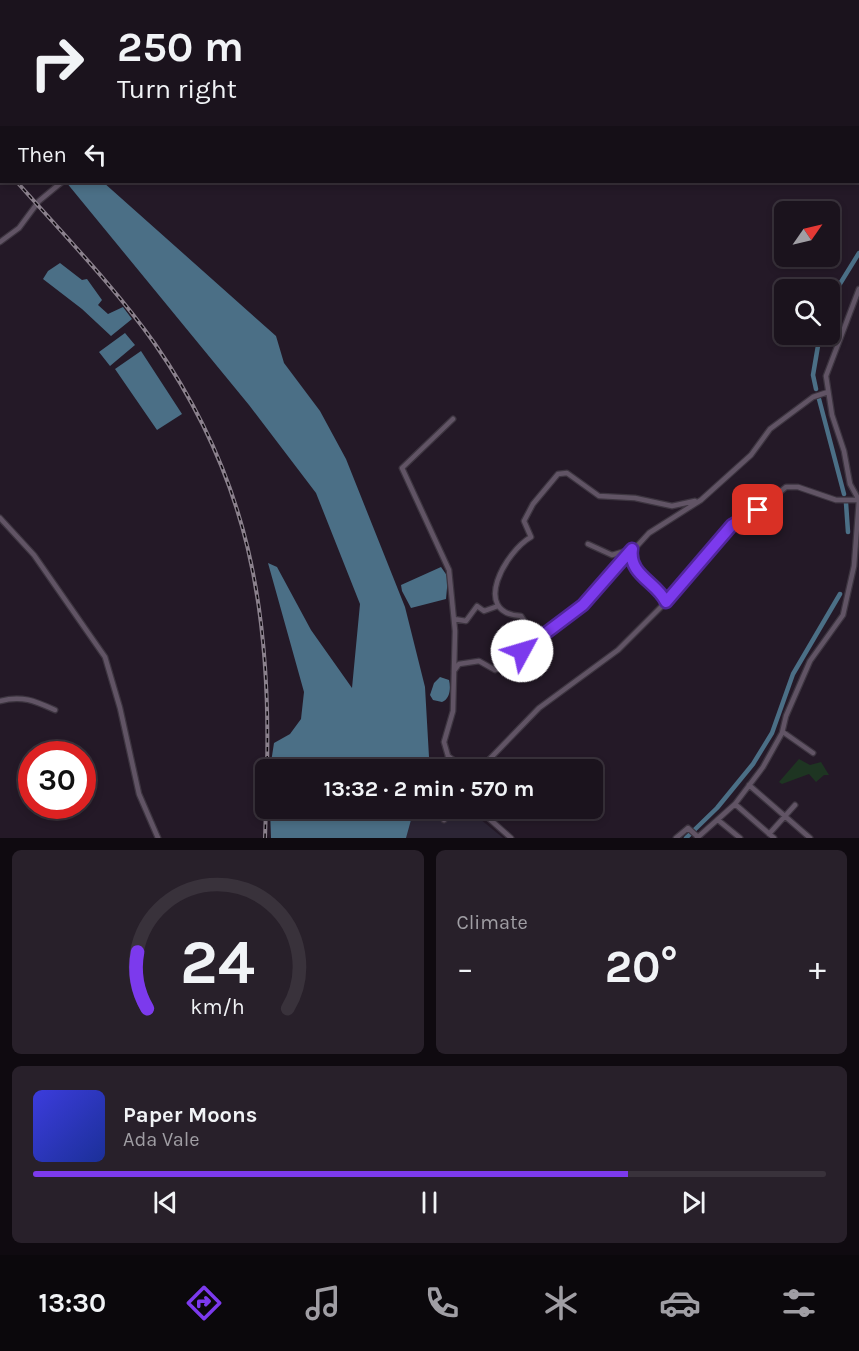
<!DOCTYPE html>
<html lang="en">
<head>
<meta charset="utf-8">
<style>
	body { margin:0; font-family:Karla,sans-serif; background:#28202a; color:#f1f3f6; height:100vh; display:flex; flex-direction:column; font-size:22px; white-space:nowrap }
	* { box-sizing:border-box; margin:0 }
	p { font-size:20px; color:#a09ea4 }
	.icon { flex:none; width:33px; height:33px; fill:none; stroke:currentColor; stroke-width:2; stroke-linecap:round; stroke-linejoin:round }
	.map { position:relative; height:838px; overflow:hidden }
	.sheet { display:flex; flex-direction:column; gap:12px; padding:12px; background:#0f0a10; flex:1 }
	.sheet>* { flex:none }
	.top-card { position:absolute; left:0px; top:0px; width:860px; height:183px; box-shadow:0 3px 9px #0003,0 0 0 2px #39323b; background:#1b131d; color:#f1f3f6; overflow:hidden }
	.needle { width:39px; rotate:56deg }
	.buttons { position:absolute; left:774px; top:201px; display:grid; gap:12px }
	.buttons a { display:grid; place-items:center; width:66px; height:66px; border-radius:9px; background:#1b131d; box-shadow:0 3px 9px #0003,0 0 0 2px #39323b; font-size:30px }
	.speed { position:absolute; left:18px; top:741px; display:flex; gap:12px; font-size:30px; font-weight:700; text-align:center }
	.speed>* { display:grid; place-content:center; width:78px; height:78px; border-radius:50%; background:#1b131d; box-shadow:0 3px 9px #0003,0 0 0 2px #39323b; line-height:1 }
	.speed .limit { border:9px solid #d22; background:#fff; color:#111 }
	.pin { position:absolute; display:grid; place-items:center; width:51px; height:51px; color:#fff; margin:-26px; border-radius:12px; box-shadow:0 3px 9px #0006 }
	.me { position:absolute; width:66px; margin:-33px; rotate:51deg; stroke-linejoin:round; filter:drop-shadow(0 0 4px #0008) }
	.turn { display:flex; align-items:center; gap:21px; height:126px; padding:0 18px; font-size:27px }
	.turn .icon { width:78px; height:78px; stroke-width:2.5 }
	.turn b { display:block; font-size:42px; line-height:51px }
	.then { display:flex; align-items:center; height:57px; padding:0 18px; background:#0003; gap:12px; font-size:22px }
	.big { font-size:45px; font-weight:700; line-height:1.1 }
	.sheet .widget { flex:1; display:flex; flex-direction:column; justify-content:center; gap:9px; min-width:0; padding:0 21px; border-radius:9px; background:#28202a }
	.sheet .dial { align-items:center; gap:0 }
	.dial svg { height:156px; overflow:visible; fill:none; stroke:#39323b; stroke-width:7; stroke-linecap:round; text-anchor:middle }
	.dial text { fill:#f1f3f6; stroke:none }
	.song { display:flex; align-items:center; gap:18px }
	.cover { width:72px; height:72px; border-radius:9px; background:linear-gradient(135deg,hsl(240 70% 55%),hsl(230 70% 35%)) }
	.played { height:6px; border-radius:3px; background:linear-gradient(90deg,#7c3aed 75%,#39323b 75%) }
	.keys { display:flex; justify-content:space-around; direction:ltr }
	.heat { display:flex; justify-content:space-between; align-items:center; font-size:33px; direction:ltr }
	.sheet .tiles { flex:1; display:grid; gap:12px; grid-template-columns:1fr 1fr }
	.widget:last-child { grid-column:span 2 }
	.trip { position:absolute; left:255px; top:759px; width:348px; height:60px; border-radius:9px; background:#1b131d; box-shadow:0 3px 9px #0003,0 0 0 2px #39323b; font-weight:700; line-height:60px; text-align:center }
	.menu { display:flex; height:96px; justify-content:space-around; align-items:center; background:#0b080c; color:#a09ea4 }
	.menu .icon { width:42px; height:42px }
	.menu .current { color:#7c3aed }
	.menu b { font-size:27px; color:#f1f3f6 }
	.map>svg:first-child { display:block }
	.commercial { fill:#2c2535 }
	.green { fill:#1e3522 }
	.water { fill:#4b6f86 }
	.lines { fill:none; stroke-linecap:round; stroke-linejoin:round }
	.canal { stroke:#4b6f86; stroke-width:4.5 }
	.minor-casing { stroke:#3d3540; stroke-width:7 }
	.minor { stroke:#615465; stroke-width:4.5 }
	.rail-casing { stroke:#8b818d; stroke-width:4 }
	.rail { stroke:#0b060c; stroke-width:1.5; stroke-dasharray:4.5; stroke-linecap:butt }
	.route-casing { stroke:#51269a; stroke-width:15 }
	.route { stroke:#7c3aed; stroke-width:10 }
</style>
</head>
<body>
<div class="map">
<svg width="859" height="838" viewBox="0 0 859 838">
	<rect width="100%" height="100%" fill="#241927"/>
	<path class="commercial" d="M414,808L445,816L453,809H468L503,838H401Z"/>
	<path class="green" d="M799,759L810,765L821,762L829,775H824L816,782L809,774L782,784L779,782Z"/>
	<path class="water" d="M66,182H103L276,336L284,363L320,411L346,459L405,607L425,687L429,757L425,769H270L274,743L290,734L301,719L304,692L268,563L277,567L311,630L352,688L360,604L316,493L249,405Z
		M60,263L82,280L87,279L102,300L98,305L108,314L123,307L132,319L111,336L82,309L43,279L48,271Z
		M125,333L135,345L110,366L99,352Z
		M141,351L182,414L157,430L115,369Z
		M441,567L448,577L446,599L411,608L402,591L401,585Z
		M440,677L449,680C451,688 450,699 442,702L433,700L430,695L434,683Z
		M270,809V808L414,809L406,838H271Z"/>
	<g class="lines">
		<path class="canal" d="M830,300L859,253
			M816,389L813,375L820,334
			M819,399L844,494
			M846,503L848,532
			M686,838L717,808L753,764L772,733L793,674L840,594"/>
		<g class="minor-casing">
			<path id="minor" d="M332,0V2
				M355,2L357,0
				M746,2L748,0
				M0,242L19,228L39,201L62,182
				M0,518L34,555L105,657L120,708L139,794L158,838
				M588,544L612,555L632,549C628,575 657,582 666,602
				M454,619L466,621L477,606L484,611L498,606
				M536,639L521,616C470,613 506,551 531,537L524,521L533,504L558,474L567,473L599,496L635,498L672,506L695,501
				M454,671L459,664L479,661L495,670L507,663L583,605L649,533L701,500L751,455L770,429L813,397L828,392
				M0,701C22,695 35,701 55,710
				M783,732L813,753
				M448,756L467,770
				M446,770L448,756L444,742L453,711L455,631L449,570L402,468L453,419
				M479,770L539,708L618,650L666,602L732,525L758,510L786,487H798L836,500H859
				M749,785L810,838
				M735,804L774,838
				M443,808L444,820
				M477,808L511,838
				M444,820L454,808
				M718,820L740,838
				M769,834L795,805
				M676,838L688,828L698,837
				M697,838L735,804L763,767L782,733L786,716L810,661L843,615L854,566L859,500L850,484L844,451L832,415L826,376L859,289"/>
		</g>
		<use href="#minor" class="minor"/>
		<g class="rail-casing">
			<path id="rail" d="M0,163L2,164
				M17,182C63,234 114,286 155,344C248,478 271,609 267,770
				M265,838L266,808"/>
		</g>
		<use href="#rail" class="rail"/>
	</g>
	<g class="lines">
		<g class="route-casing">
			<path id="route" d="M522,651L583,605L632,549C628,575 657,582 666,602L732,525L758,510"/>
		</g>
		<use href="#route" class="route"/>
	</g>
</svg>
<div class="buttons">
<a><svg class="needle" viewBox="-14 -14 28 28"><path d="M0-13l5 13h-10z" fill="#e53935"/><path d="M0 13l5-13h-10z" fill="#a09ea4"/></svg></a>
<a><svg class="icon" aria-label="search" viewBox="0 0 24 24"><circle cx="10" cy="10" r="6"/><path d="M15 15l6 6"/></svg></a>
</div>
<div class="speed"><div class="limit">30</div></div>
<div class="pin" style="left:758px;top:510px;background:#d93025"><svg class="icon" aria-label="arrive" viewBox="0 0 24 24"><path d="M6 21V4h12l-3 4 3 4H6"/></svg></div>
<svg class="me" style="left:522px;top:651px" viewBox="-20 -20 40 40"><circle r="19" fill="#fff"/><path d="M0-13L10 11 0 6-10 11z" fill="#7c3aed"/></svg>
<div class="trip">13:32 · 2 min · 570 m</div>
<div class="top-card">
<div class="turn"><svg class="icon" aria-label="right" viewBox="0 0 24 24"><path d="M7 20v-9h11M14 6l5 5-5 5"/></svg><div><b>250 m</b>Turn right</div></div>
<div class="then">Then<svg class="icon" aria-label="left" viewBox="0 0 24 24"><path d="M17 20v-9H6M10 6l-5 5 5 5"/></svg></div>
</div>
</div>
<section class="sheet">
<div class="tiles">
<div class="widget dial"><svg viewBox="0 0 100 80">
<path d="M14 69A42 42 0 1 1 86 69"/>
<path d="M14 69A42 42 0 0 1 9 40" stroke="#7c3aed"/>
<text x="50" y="56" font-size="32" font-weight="700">24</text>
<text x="50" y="72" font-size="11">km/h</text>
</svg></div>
<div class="widget"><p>Climate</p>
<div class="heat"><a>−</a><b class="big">20°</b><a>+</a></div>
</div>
<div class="widget">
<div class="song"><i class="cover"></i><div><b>Paper Moons</b><p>Ada Vale</p></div></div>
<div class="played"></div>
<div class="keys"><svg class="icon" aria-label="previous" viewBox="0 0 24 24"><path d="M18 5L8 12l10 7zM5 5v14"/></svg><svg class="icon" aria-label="pause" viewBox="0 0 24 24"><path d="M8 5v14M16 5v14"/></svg><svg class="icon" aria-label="next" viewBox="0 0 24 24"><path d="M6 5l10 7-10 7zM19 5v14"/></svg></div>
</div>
</div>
</section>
<nav class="menu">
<b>13:30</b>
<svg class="icon current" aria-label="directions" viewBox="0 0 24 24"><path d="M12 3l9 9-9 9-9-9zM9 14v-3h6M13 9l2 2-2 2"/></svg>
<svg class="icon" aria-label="music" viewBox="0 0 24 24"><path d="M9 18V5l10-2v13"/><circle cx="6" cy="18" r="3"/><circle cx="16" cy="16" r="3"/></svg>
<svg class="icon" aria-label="phone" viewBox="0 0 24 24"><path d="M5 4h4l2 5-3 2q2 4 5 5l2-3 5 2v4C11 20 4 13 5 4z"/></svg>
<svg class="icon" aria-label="climate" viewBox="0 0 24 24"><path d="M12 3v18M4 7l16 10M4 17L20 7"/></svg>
<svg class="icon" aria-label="car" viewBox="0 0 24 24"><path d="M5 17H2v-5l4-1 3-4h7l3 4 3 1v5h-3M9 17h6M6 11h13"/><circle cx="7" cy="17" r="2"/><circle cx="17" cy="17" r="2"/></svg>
<svg class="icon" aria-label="filters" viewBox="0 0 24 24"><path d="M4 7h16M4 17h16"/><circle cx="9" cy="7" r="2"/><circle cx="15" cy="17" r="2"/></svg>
</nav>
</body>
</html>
